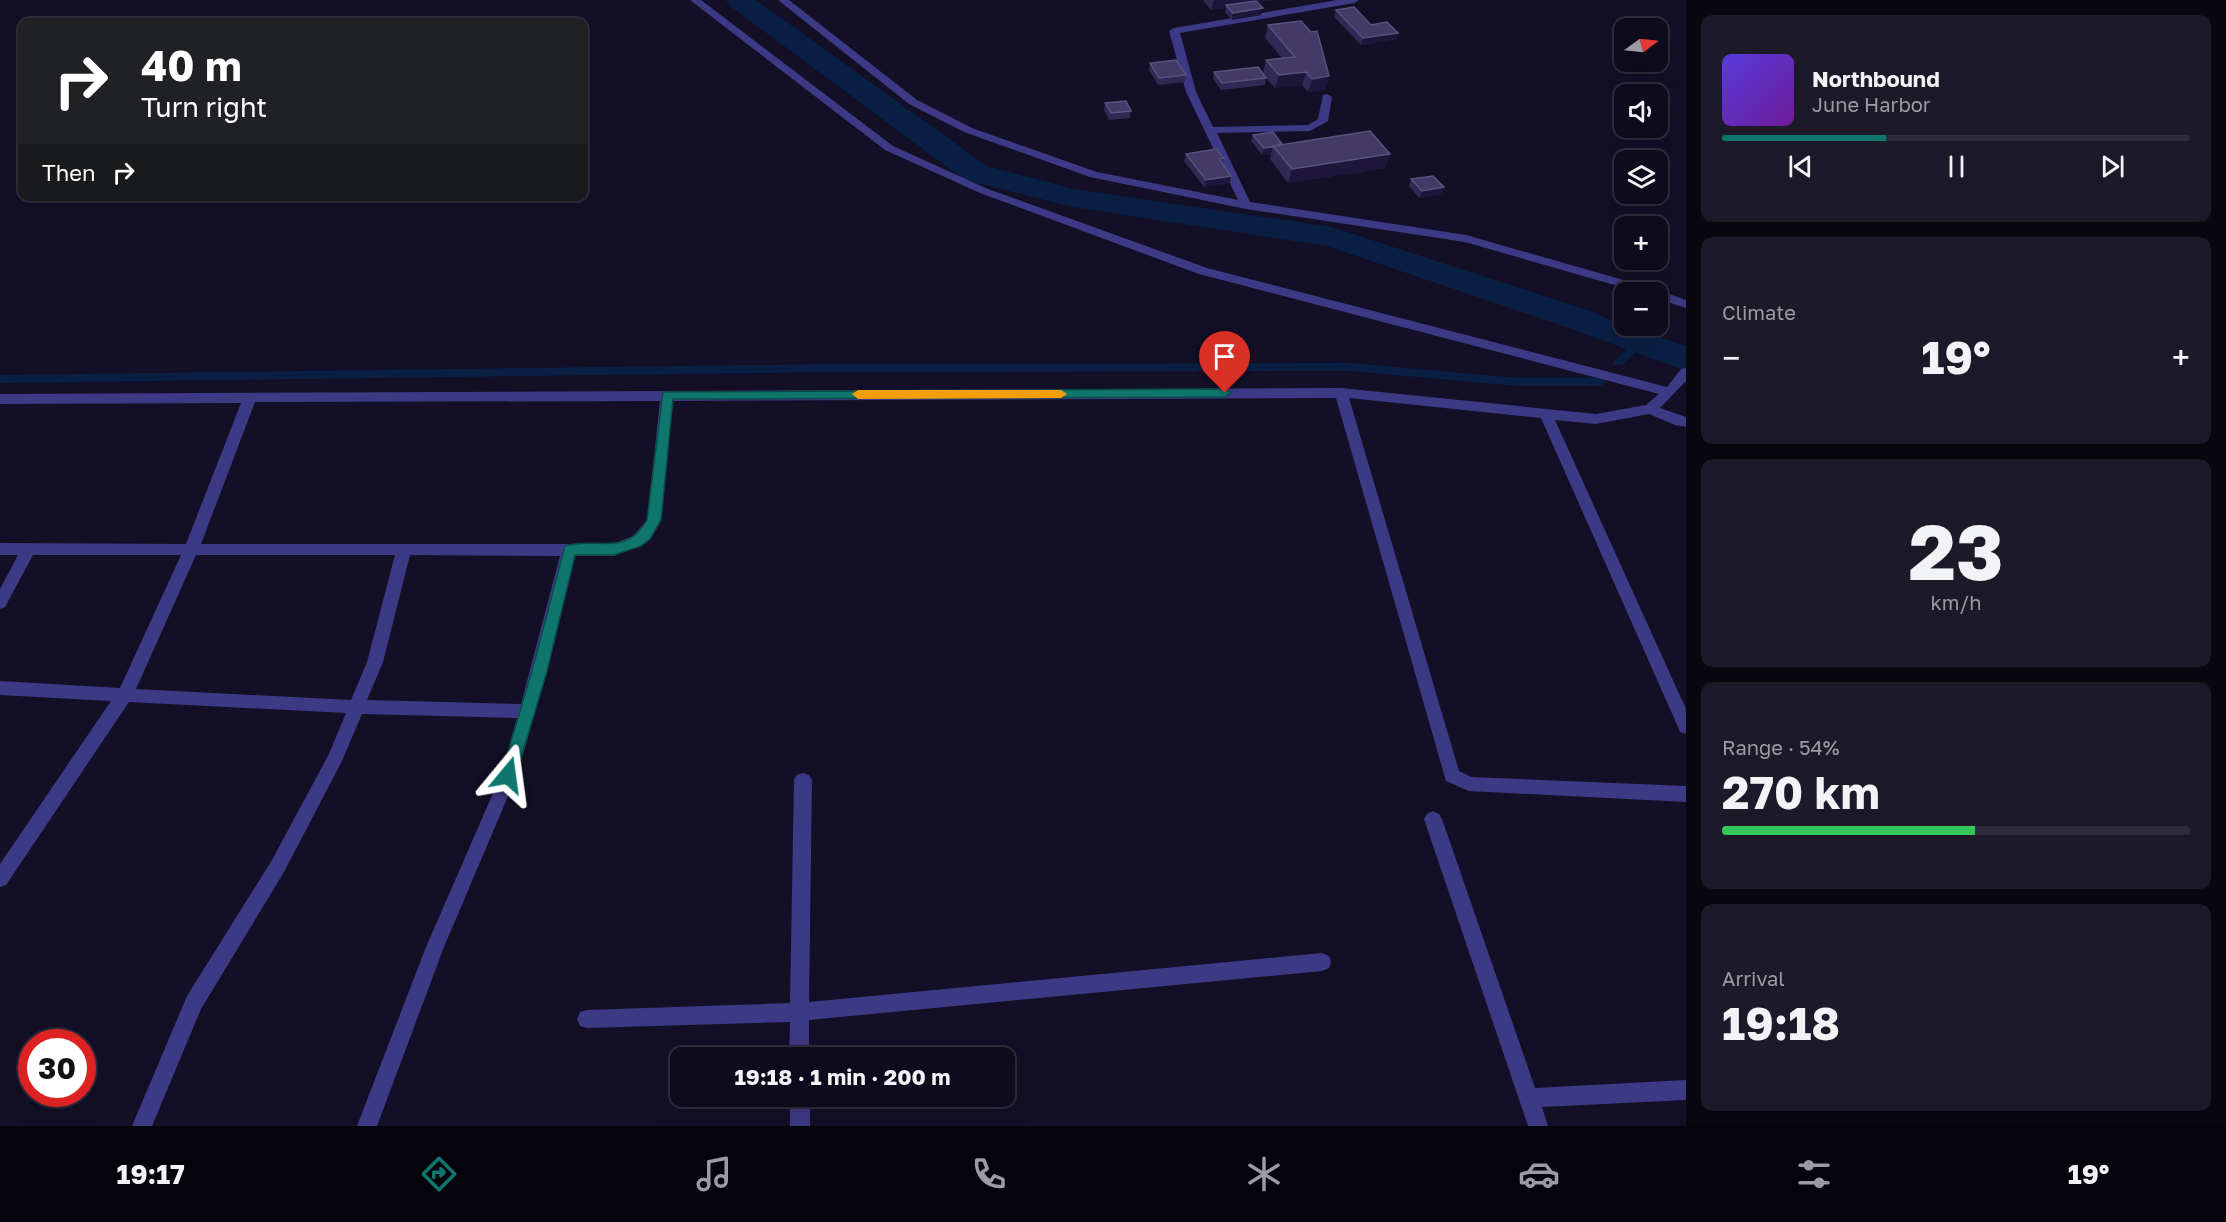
<!DOCTYPE html>
<html lang="en">
<head>
<meta charset="utf-8">
<style>
	body { margin:0; font-family:"Golos Text",sans-serif; background:#1c1929; color:#f1f3f6; height:100vh; display:flex; flex-direction:column; font-size:22px; white-space:nowrap }
	* { box-sizing:border-box; margin:0 }
	p { font-size:20px; color:#9b9ba3 }
	.icon { flex:none; width:33px; height:33px; fill:none; stroke:currentColor; stroke-width:2; stroke-linecap:round; stroke-linejoin:round }
	.map { position:relative; flex:1; overflow:hidden }
	.panel { display:flex; flex-direction:column; gap:15px; padding:15px; background:#08060f; width:540px }
	.panel>* { flex:none }
	.hud { position:absolute; left:18px; top:18px; width:570px; height:183px; border-radius:12px; box-shadow:0 6px 24px #0002,0 0 0 2px #2e2b3b; background:#202124; color:#fff; overflow:hidden }
	.needle { width:39px; rotate:75deg }
	.buttons { position:absolute; left:1614px; top:18px; display:grid; gap:12px }
	.buttons a { display:grid; place-items:center; width:54px; height:54px; border-radius:12px; background:#0e0b1c; box-shadow:0 6px 24px #0002,0 0 0 2px #2e2b3b; font-size:30px }
	.speed { position:absolute; left:18px; top:1029px; display:flex; gap:12px; font-size:30px; font-weight:700; text-align:center }
	.speed>* { display:grid; place-content:center; width:78px; height:78px; border-radius:50%; background:#0e0b1c; box-shadow:0 6px 24px #0002,0 0 0 2px #2e2b3b; line-height:1 }
	.speed .limit { border:9px solid #d22; background:#fff; color:#111 }
	.pin { position:absolute; display:grid; place-items:center; width:51px; height:51px; color:#fff; margin:-62px -26px; border-radius:50% 50% 50% 0; rotate:-45deg; box-shadow:0 0 6px #0007 }
	.pin .icon { rotate:45deg }
	.me { position:absolute; width:66px; margin:-33px; rotate:16deg; stroke-linejoin:round; filter:drop-shadow(0 0 4px #0008) }
	.turn { display:flex; align-items:center; gap:21px; height:126px; padding:0 24px; font-size:27px }
	.turn .icon { width:78px; height:78px; stroke-width:2.5 }
	.turn b { display:block; font-size:42px; line-height:51px }
	.then { display:flex; align-items:center; height:57px; padding:0 24px; background:#0003; gap:12px; font-size:22px }
	.big { font-size:45px; font-weight:700; line-height:1.1 }
	.panel .tile { flex:1; display:flex; flex-direction:column; justify-content:center; gap:9px; min-width:0; padding:0 21px; border-radius:12px; background:#1c1929 }
	.panel .dial { align-items:center; gap:0 }
	.dial b { font-size:78px; line-height:1 }
	.song { display:flex; align-items:center; gap:18px }
	.cover { width:72px; height:72px; border-radius:9px; background:linear-gradient(135deg,hsl(250 70% 55%),hsl(280 70% 35%)) }
	.played { height:6px; border-radius:3px; background:linear-gradient(90deg,#0f766e 35%,#2e2b3b 35%) }
	.keys { display:flex; justify-content:space-around; direction:ltr }
	.heat { display:flex; justify-content:space-between; align-items:center; font-size:33px; direction:ltr }
	.charge { height:9px; border-radius:4px; background:linear-gradient(90deg,#34c759 54%,#2e2b3b 0) }
	.trip { position:absolute; left:670px; top:1047px; width:345px; height:60px; border-radius:12px; background:#0e0b1c; box-shadow:0 6px 24px #0002,0 0 0 2px #2e2b3b; font-weight:700; line-height:60px; text-align:center }
	.tabs { display:flex; height:96px; justify-content:space-around; align-items:center; background:#06040b; color:#9b9ba3 }
	.tabs .icon { width:42px; height:42px }
	.tabs .active { color:#0f766e }
	.tabs b { font-size:27px; color:#f1f3f6 }
	main { display:flex; flex:1; min-height:0 }
	.map>svg:first-child { display:block }
	.lines { fill:none; stroke-linecap:round; stroke-linejoin:round }
	.stream { fill:#0a1f44; fill-rule:evenodd }
	.canal { fill:#0a1f44; fill-rule:evenodd }
	.street { fill:#3d3a85; fill-rule:evenodd }
	.wall { fill:#312854 }
	.shaded-wall { fill:#1d163a }
	.building { fill:#433a66; stroke:#5a527e; stroke-width:1.5 }
	.route { fill:#0f766e; stroke:#0a4d48; stroke-width:1.5 }
	.slow { fill:#f59e0b }
</style>
</head>
<body>
<main>
<div class="map">
<svg width="1686" height="1126" viewBox="0 0 1686 1126">
	<rect width="100%" height="100%" fill="#130f26"/>
	<g class="lines">
		<path class="stream" d="M1641,339L1645,340L1646,342L1645,344L1622,365H1614L1613,363L1614,361L1637,340Z
			M1351,363L1518,378H1601L1606,382L1601,386H1518L1351,371L829,372L0,383V375L829,364Z"/>
		<path class="canal" d="M726,0H756L987,166L1074,189L1332,227L1593,312L1624,326L1686,346V371L1569,328L1327,246L1073,207L965,180L730,6Z"/>
		<path class="street" d="M690,0H701L893,146L988,189L1207,268L1667,387L1681,369L1686,368V381L1660,408L1686,417V427L1675,425L1649,414L1596,424L1555,420L1686,709V734L1680,732L1678,727L1541,418L1349,398L1459,771L1471,777L1686,786V802L1469,791L1446,781L1336,398L673,401L661,520L655,531L643,543L614,556H575L547,671L517,775L444,947L377,1126H357L426,947L501,775L517,718L362,714L342,761L284,872L201,1009L152,1126H132L187,996L272,860L329,754L346,713L129,702L6,885L0,887V864L111,701L0,695V681L120,688L181,555H33L5,607L0,609V589L18,555H0V543L186,544L241,403L0,404V394L1341,388L1596,414L1646,405L1659,394L1199,274L980,193L885,150ZM660,401L647,520L633,536L613,544H201L255,402ZM196,555H395L367,662L351,700L136,689ZM410,555L560,556L521,704L367,700L383,662Z
			M778,0H789L917,100L972,128L1097,172L1238,200L1186,92L1169,31L1174,28L1337,0H1359L1354,3L1180,33L1196,92L1213,127L1308,125L1318,119L1323,95L1327,94L1332,97L1328,121L1310,131L1217,133L1250,202L1466,235L1655,289L1686,300V308L1658,299V292H1639L1465,242L1246,209L1090,177L964,132L909,104Z
			M803,773L809,775L812,780L809,1002L1322,953L1329,956L1331,962L1329,968L1322,971L809,1020V1058H789L790,1022L587,1028L580,1026L577,1019L580,1012L587,1010L790,1003L794,780L797,775Z
			M1433,811L1439,814L1442,819L1535,1088L1686,1080V1100L1542,1107L1548,1126H1528L1424,819L1427,814Z
			M790,1096H810V1126H790Z"/>
	</g>
	<path class="wall" d="M1203,0H1272L1257,2L1261,15L1232,20L1225,12L1226,8L1211,10Z
		M1336,10L1371,25L1398,33L1396,39L1361,45L1334,17Z
		M1268,25L1329,76L1325,90L1308,92L1302,85L1275,88L1266,78L1265,85L1221,90L1213,79L1214,72L1263,73L1266,60L1282,58L1265,38Z
		M1150,63L1186,75L1185,82L1158,85L1149,70Z
		M1105,103L1131,111L1130,118L1109,120L1104,110Z
		M1253,135L1282,144L1390,154L1385,168L1288,183L1270,159L1271,154L1262,155L1251,141Z
		M1186,154L1224,158L1222,164L1230,183L1204,187L1184,161Z
		M1411,179L1444,187L1441,194L1419,198L1409,186Z"/>
	<path class="shaded-wall" d="M1214,0H1272L1228,7L1226,5V8L1211,10Z
		M1263,8L1261,15L1232,20L1233,13Z
		M1398,33L1396,39L1361,45L1363,38Z
		M1306,72L1302,85L1275,88L1279,75Z
		M1329,76L1325,90L1308,92L1312,79Z
		M1273,147L1271,154L1262,155L1264,148Z
		M1390,154L1385,168L1288,183L1292,169Z
		M1231,176L1230,183L1204,187L1206,180Z
		M1444,187L1441,194L1419,198L1422,191Z"/>
	<path class="building" d="M1256,1L1263,8L1233,13L1226,5Z
		M1354,7L1371,25L1387,22L1398,33L1363,38L1336,10Z
		M1301,21L1311,32L1317,31L1329,76L1312,79L1306,72L1279,75L1266,60L1295,57L1268,25Z
		M1176,60L1186,75L1159,78L1150,63Z
		M1258,67L1266,78L1222,83L1214,72Z
		M1126,101L1131,111L1111,113L1105,103Z
		M1370,131L1390,154L1292,169L1273,146Z
		M1273,132L1282,144L1273,146V147L1264,148L1253,135Z
		M1216,149L1224,158L1219,159L1231,176L1206,180L1186,154Z
		M1433,176L1444,187L1422,191L1411,179Z"/>
	<path class="route" d="M1225,389L1231,393L1225,397L673,399L661,520L650,539L641,546L614,555H575L547,671L516,775L514,779L508,781L503,779L501,775L532,671L565,546C597,536 626,558 647,520L663,392Z"/>
	<path class="slow" d="M858,390H1061L1067,394L1061,398L858,399L852,394Z"/>
</svg>
<div class="buttons">
<a><svg class="needle" viewBox="-14 -14 28 28"><path d="M0-13l5 13h-10z" fill="#e53935"/><path d="M0 13l5-13h-10z" fill="#9b9ba3"/></svg></a>
<a><svg class="icon" aria-label="sound" viewBox="0 0 24 24"><path d="M4 9h4l5-4v14l-5-4H4zM17 9q2 3 0 6"/></svg></a>
<a><svg class="icon" aria-label="layers" viewBox="0 0 24 24"><path d="M12 4l9 5-9 5-9-5zM3 14l9 5 9-5"/></svg></a>
<a>+</a>
<a>−</a>
</div>
<div class="speed"><div class="limit">30</div></div>
<div class="pin" style="left:1225px;top:393px;background:#d93025"><svg class="icon" aria-label="arrive" viewBox="0 0 24 24"><path d="M6 21V4h12l-3 4 3 4H6"/></svg></div>
<svg class="me" style="left:508px;top:775px" viewBox="-20 -20 40 40"><path d="M0-17L14 15 0 8-14 15z" fill="#0f766e" stroke="#fff" stroke-width="4"/></svg>
<div class="trip">19:18 · 1 min · 200 m</div>
<div class="hud">
<div class="turn"><svg class="icon" aria-label="right" viewBox="0 0 24 24"><path d="M7 20v-9h11M14 6l5 5-5 5"/></svg><div><b>40 m</b>Turn right</div></div>
<div class="then">Then<svg class="icon" aria-label="right" viewBox="0 0 24 24"><path d="M7 20v-9h11M14 6l5 5-5 5"/></svg></div>
</div>
</div>
<section class="panel">
<div class="tile">
<div class="song"><i class="cover"></i><div><b>Northbound</b><p>June Harbor</p></div></div>
<div class="played"></div>
<div class="keys"><svg class="icon" aria-label="previous" viewBox="0 0 24 24"><path d="M18 5L8 12l10 7zM5 5v14"/></svg><svg class="icon" aria-label="pause" viewBox="0 0 24 24"><path d="M8 5v14M16 5v14"/></svg><svg class="icon" aria-label="next" viewBox="0 0 24 24"><path d="M6 5l10 7-10 7zM19 5v14"/></svg></div>
</div>
<div class="tile"><p>Climate</p>
<div class="heat"><a>−</a><b class="big">19°</b><a>+</a></div>
</div>
<div class="tile dial"><b>23</b><p>km/h</p></div>
<div class="tile"><p>Range · 54%</p><b class="big">270 km</b><div class="charge"></div></div>
<div class="tile"><p>Arrival</p><b class="big">19:18</b></div>
</section>
</main>
<nav class="tabs">
<b>19:17</b>
<svg class="icon active" aria-label="directions" viewBox="0 0 24 24"><path d="M12 3l9 9-9 9-9-9zM9 14v-3h6M13 9l2 2-2 2"/></svg>
<svg class="icon" aria-label="music" viewBox="0 0 24 24"><path d="M9 18V5l10-2v13"/><circle cx="6" cy="18" r="3"/><circle cx="16" cy="16" r="3"/></svg>
<svg class="icon" aria-label="phone" viewBox="0 0 24 24"><path d="M5 4h4l2 5-3 2q2 4 5 5l2-3 5 2v4C11 20 4 13 5 4z"/></svg>
<svg class="icon" aria-label="climate" viewBox="0 0 24 24"><path d="M12 3v18M4 7l16 10M4 17L20 7"/></svg>
<svg class="icon" aria-label="car" viewBox="0 0 24 24"><path d="M5 17H2v-5l4-1 3-4h7l3 4 3 1v5h-3M9 17h6M6 11h13"/><circle cx="7" cy="17" r="2"/><circle cx="17" cy="17" r="2"/></svg>
<svg class="icon" aria-label="filters" viewBox="0 0 24 24"><path d="M4 7h16M4 17h16"/><circle cx="9" cy="7" r="2"/><circle cx="15" cy="17" r="2"/></svg>
<b>19°</b>
</nav>
</body>
</html>
